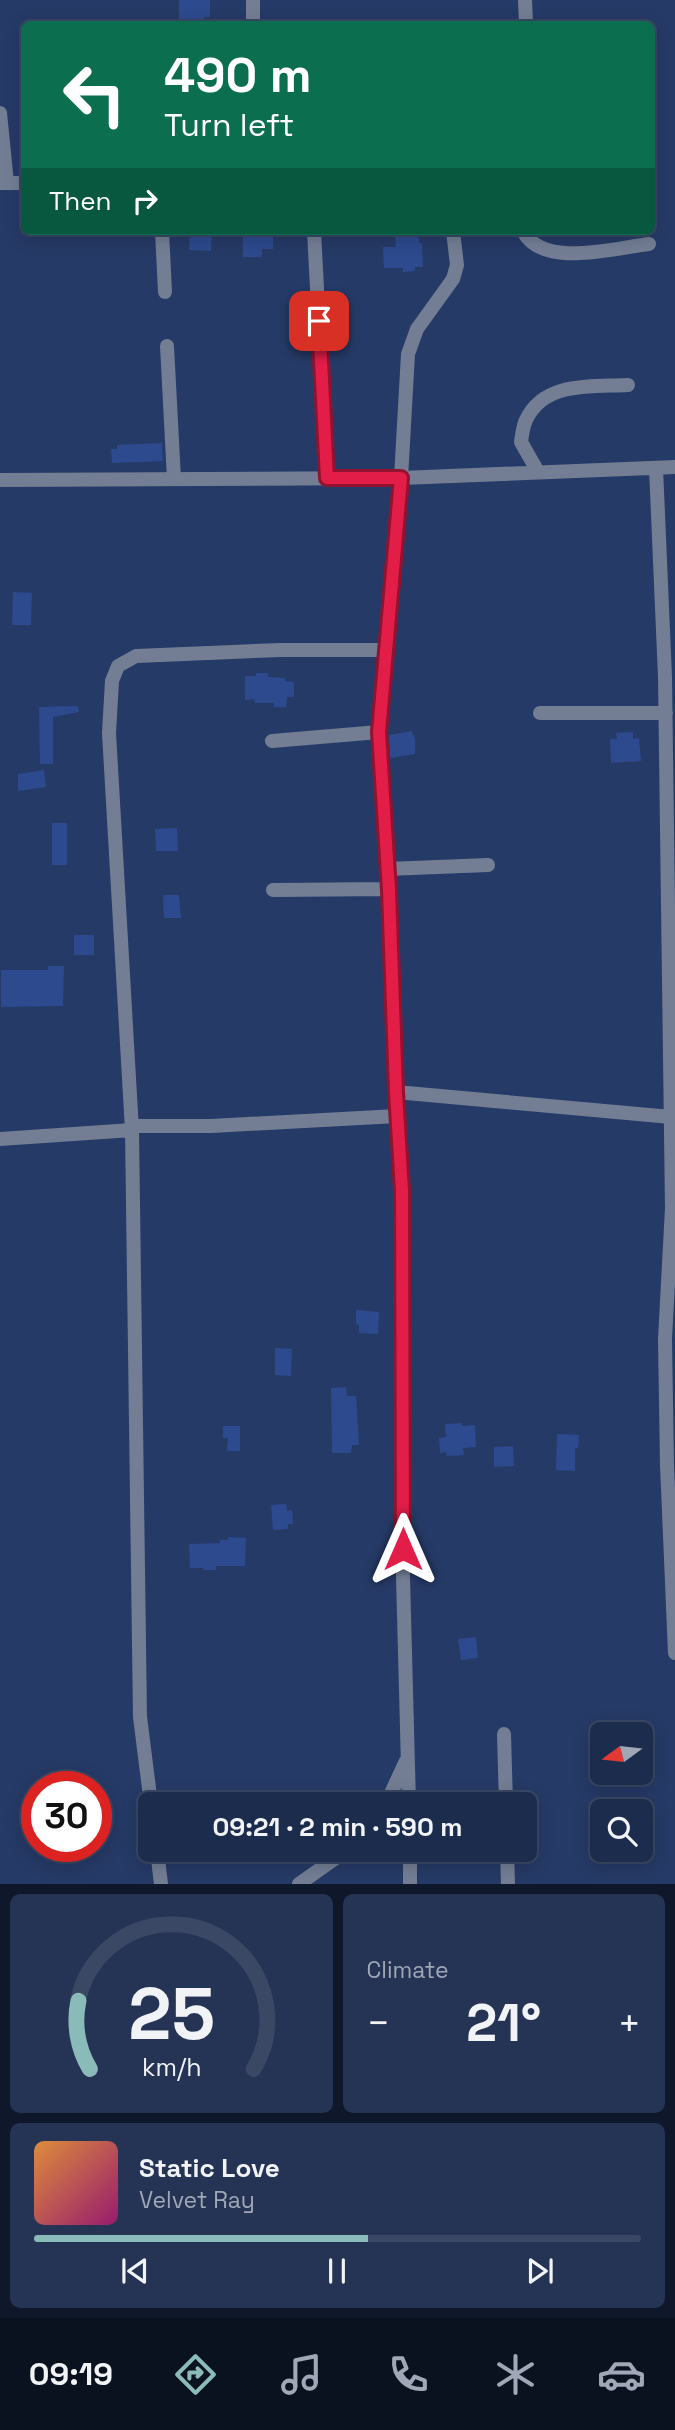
<!DOCTYPE html>
<html lang="en">
<head>
<meta charset="utf-8">
<style>
	body { margin:0; font-family:"Space Grotesk",sans-serif; background:#253454; color:#f1f3f6; height:100vh; display:flex; flex-direction:column; font-size:26px; white-space:nowrap }
	* { box-sizing:border-box; margin:0 }
	p { font-size:23px; color:#a0a7b6 }
	.icon { flex:none; width:38px; height:38px; fill:none; stroke:currentColor; stroke-width:2; stroke-linecap:round; stroke-linejoin:round }
	.map { position:relative; height:1884px; overflow:hidden }
	.side { display:flex; flex-direction:column; gap:10px; padding:10px; background:#0f182a; flex:1 }
	.side>* { flex:none }
	.top-card { position:absolute; left:21px; top:21px; width:634px; height:214px; border-radius:10px; box-shadow:0 4px 18px #0003,0 0 0 2px #3a4865; background:#0b6e4f; color:#fff; overflow:hidden }
	.needle { width:46px; rotate:255deg }
	.fabs { position:absolute; left:590px; top:1722px; display:grid; gap:14px }
	.fabs a { display:grid; place-items:center; width:63px; height:63px; border-radius:10px; background:#1c2c4d; box-shadow:0 4px 18px #0003,0 0 0 2px #3a4865; font-size:35px }
	.speed { position:absolute; left:21px; top:1771px; display:flex; gap:14px; font-size:35px; font-weight:700; text-align:center }
	.speed>* { display:grid; place-content:center; width:91px; height:91px; border-radius:50%; background:#1c2c4d; box-shadow:0 4px 18px #0003,0 0 0 2px #3a4865; line-height:1 }
	.speed .limit { border:10px solid #d22; background:#fff; color:#111 }
	.pin { position:absolute; display:grid; place-items:center; width:60px; height:60px; color:#fff; margin:-30px; border-radius:14px; box-shadow:0 4px 10px #0006 }
	.me { position:absolute; width:77px; margin:-38px; rotate:0deg; stroke-linejoin:round; filter:drop-shadow(0 0 5px #0008) }
	.turn { display:flex; align-items:center; gap:24px; height:147px; padding:0 28px; font-size:32px }
	.turn .icon { width:91px; height:91px; stroke-width:2.5 }
	.turn b { display:block; font-size:49px; line-height:60px }
	.then { display:flex; align-items:center; height:66px; padding:0 28px; background:#0003; gap:14px; font-size:26px }
	.big { font-size:52px; font-weight:800; line-height:1.1 }
	.side .card { flex:1; display:flex; flex-direction:column; justify-content:center; gap:10px; min-width:0; padding:0 24px; border-radius:10px; background:#253454 }
	.side .dial { align-items:center; gap:0 }
	.dial svg { height:182px; overflow:visible; fill:none; stroke:#3a4865; stroke-width:7; stroke-linecap:round; text-anchor:middle }
	.dial text { fill:#f1f3f6; stroke:none }
	.song { display:flex; align-items:center; gap:21px }
	.cover { width:84px; height:84px; border-radius:10px; background:linear-gradient(135deg,hsl(30 70% 55%),hsl(320 70% 35%)) }
	.played { height:7px; border-radius:4px; background:linear-gradient(90deg,#8bbbb9 55%,#3a4865 55%) }
	.keys { display:flex; justify-content:space-around; direction:ltr }
	.heat { display:flex; justify-content:space-between; align-items:center; font-size:38px; direction:ltr }
	.side .tiles { flex:1; display:grid; gap:10px; grid-template-columns:1fr 1fr }
	.card:last-child { grid-column:span 2 }
	.trip { position:absolute; left:138px; top:1792px; width:399px; height:70px; border-radius:10px; background:#1c2c4d; box-shadow:0 4px 18px #0003,0 0 0 2px #3a4865; font-weight:800; line-height:70px; text-align:center }
	.menu { display:flex; height:112px; justify-content:space-around; align-items:center; background:#0b121f; color:#a0a7b6 }
	.menu .icon { width:49px; height:49px }
	.menu .active { color:#8bbbb9 }
	.menu b { font-size:32px; color:#f1f3f6 }
	.map>svg:first-child { display:block }
	.building { fill:#2d4a8e }
	.lines { fill:none; stroke-linecap:round; stroke-linejoin:round }
	.minor { stroke:#737e95; stroke-width:14 }
	.route-casing { stroke:#92132f; stroke-width:18 }
	.route { stroke:#e11d48; stroke-width:12 }
</style>
</head>
<body>
<div class="map">
<svg width="675" height="1884" viewBox="0 0 675 1884">
	<rect width="100%" height="100%" fill="#263a67"/>
	<path class="building" d="M179,0H210V17H204V22L184,21V19H179Z
		M243,231H263V234L273,235V249H262V257H243Z
		M395,231H418L419,243H422L423,267H415V271L403,272V268H384L383,247H396Z
		M190,232L212,233L211,251L189,250Z
		M160,443H162L163,461L112,463L111,449H117V445Z
		M13,592L32,593L31,625H12Z
		M256,673H268V677L285,678V681L294,682V697H287L286,707H274V703H255L254,699L245,700V676H256Z
		M78,706L79,712L53,717V764H40L39,707Z
		M412,731L415,739V754L390,758L389,735Z
		M633,732V739L639,738L641,761L611,763L610,739H617L616,733Z
		M44,770L46,787L18,791V774Z
		M52,823H67V865H52Z
		M177,828L178,851H156L155,829Z
		M163,895H179L181,918H164Z
		M74,935H94V955H74Z
		M48,966H64L63,1006L1,1007V970H48Z
		M356,1310L379,1312L378,1334L359,1333V1325L356,1324Z
		M275,1348L292,1349L291,1376L275,1375Z
		M346,1387L347,1396H356L359,1445H352L351,1453H332L331,1388Z
		M462,1423V1426L475,1425L476,1447L463,1448L464,1455L447,1456L446,1452L440,1453L439,1438L446,1437L445,1424Z
		M223,1426H240V1451H227L228,1438H223Z
		M557,1434L579,1435L578,1448H575V1471L556,1470Z
		M513,1446L514,1466L494,1467V1447Z
		M286,1504L287,1511L292,1510L293,1524H288V1529L273,1530L271,1505Z
		M228,1537L246,1538L245,1566H216V1570H203V1568H190L189,1544L220,1543V1540H228Z
		M476,1637L478,1658L461,1660L458,1639Z"/>
	<g class="lines">
		<path class="minor" d="M253,0V24
			M525,0L526,24
			M0,113L7,183
			M0,183H24
			M162,231L165,292
			M314,231L327,479
			M523,231C542,269 615,248 649,244
			M167,346L174,479
			M656,468L665,677L672,1208L665,1339L667,1465L675,1653
			M538,472L521,442C522,435 523,426 526,420C544,381 592,387 628,385
			M0,480L401,478L675,467
			M540,713H666
			M272,741L379,732
			M387,869L488,865
			M273,890L389,889
			M396,1092L671,1117
			M132,1126H211L397,1116
			M0,1139L132,1130
			M504,1734L506,1804
			M151,1804L140,1717L132,1130L109,733L112,681L118,666L136,656L281,650H385
			M386,1804L406,1761
			M409,1804L403,1577L402,1191L396,1092L389,889L379,732L401,478L408,354L417,329L453,279L457,265L453,231
			M157,1850L161,1884
			M410,1850V1884
			M507,1850L508,1884
			M299,1884L347,1850"/>
	</g>
	<g class="lines">
		<g class="route-casing">
			<path id="route" d="M319,321L327,478H401L379,732L389,890L396,1092L402,1191L403,1549"/>
		</g>
		<use href="#route" class="route"/>
	</g>
</svg>
<div class="fabs">
<a><svg class="needle" viewBox="-14 -14 28 28"><path d="M0-13l5 13h-10z" fill="#e53935"/><path d="M0 13l5-13h-10z" fill="#a0a7b6"/></svg></a>
<a><svg class="icon" aria-label="search" viewBox="0 0 24 24"><circle cx="10" cy="10" r="6"/><path d="M15 15l6 6"/></svg></a>
</div>
<div class="speed"><div class="limit">30</div></div>
<div class="pin" style="left:319px;top:321px;background:#d93025"><svg class="icon" aria-label="arrive" viewBox="0 0 24 24"><path d="M6 21V4h12l-3 4 3 4H6"/></svg></div>
<svg class="me" style="left:403px;top:1549px" viewBox="-20 -20 40 40"><path d="M0-17L14 15 0 8-14 15z" fill="#e11d48" stroke="#fff" stroke-width="4"/></svg>
<div class="trip">09:21 · 2 min · 590 m</div>
<div class="top-card">
<div class="turn"><svg class="icon" aria-label="left" viewBox="0 0 24 24"><path d="M17 20v-9H6M10 6l-5 5 5 5"/></svg><div><b>490 m</b>Turn left</div></div>
<div class="then">Then<svg class="icon" aria-label="right" viewBox="0 0 24 24"><path d="M7 20v-9h11M14 6l5 5-5 5"/></svg></div>
</div>
</div>
<section class="side">
<div class="tiles">
<div class="card dial"><svg viewBox="0 0 100 80">
<path d="M14 69A42 42 0 1 1 86 69"/>
<path d="M14 69A42 42 0 0 1 9 39" stroke="#8bbbb9"/>
<text x="50" y="56" font-size="32" font-weight="700">25</text>
<text x="50" y="72" font-size="11">km/h</text>
</svg></div>
<div class="card"><p>Climate</p>
<div class="heat"><a>−</a><b class="big">21°</b><a>+</a></div>
</div>
<div class="card">
<div class="song"><i class="cover"></i><div><b>Static Love</b><p>Velvet Ray</p></div></div>
<div class="played"></div>
<div class="keys"><svg class="icon" aria-label="previous" viewBox="0 0 24 24"><path d="M18 5L8 12l10 7zM5 5v14"/></svg><svg class="icon" aria-label="pause" viewBox="0 0 24 24"><path d="M8 5v14M16 5v14"/></svg><svg class="icon" aria-label="next" viewBox="0 0 24 24"><path d="M6 5l10 7-10 7zM19 5v14"/></svg></div>
</div>
</div>
</section>
<nav class="menu">
<b>09:19</b>
<svg class="icon active" aria-label="directions" viewBox="0 0 24 24"><path d="M12 3l9 9-9 9-9-9zM9 14v-3h6M13 9l2 2-2 2"/></svg>
<svg class="icon" aria-label="music" viewBox="0 0 24 24"><path d="M9 18V5l10-2v13"/><circle cx="6" cy="18" r="3"/><circle cx="16" cy="16" r="3"/></svg>
<svg class="icon" aria-label="phone" viewBox="0 0 24 24"><path d="M5 4h4l2 5-3 2q2 4 5 5l2-3 5 2v4C11 20 4 13 5 4z"/></svg>
<svg class="icon" aria-label="climate" viewBox="0 0 24 24"><path d="M12 3v18M4 7l16 10M4 17L20 7"/></svg>
<svg class="icon" aria-label="car" viewBox="0 0 24 24"><path d="M5 17H2v-5l4-1 3-4h7l3 4 3 1v5h-3M9 17h6M6 11h13"/><circle cx="7" cy="17" r="2"/><circle cx="17" cy="17" r="2"/></svg>
</nav>
</body>
</html>
